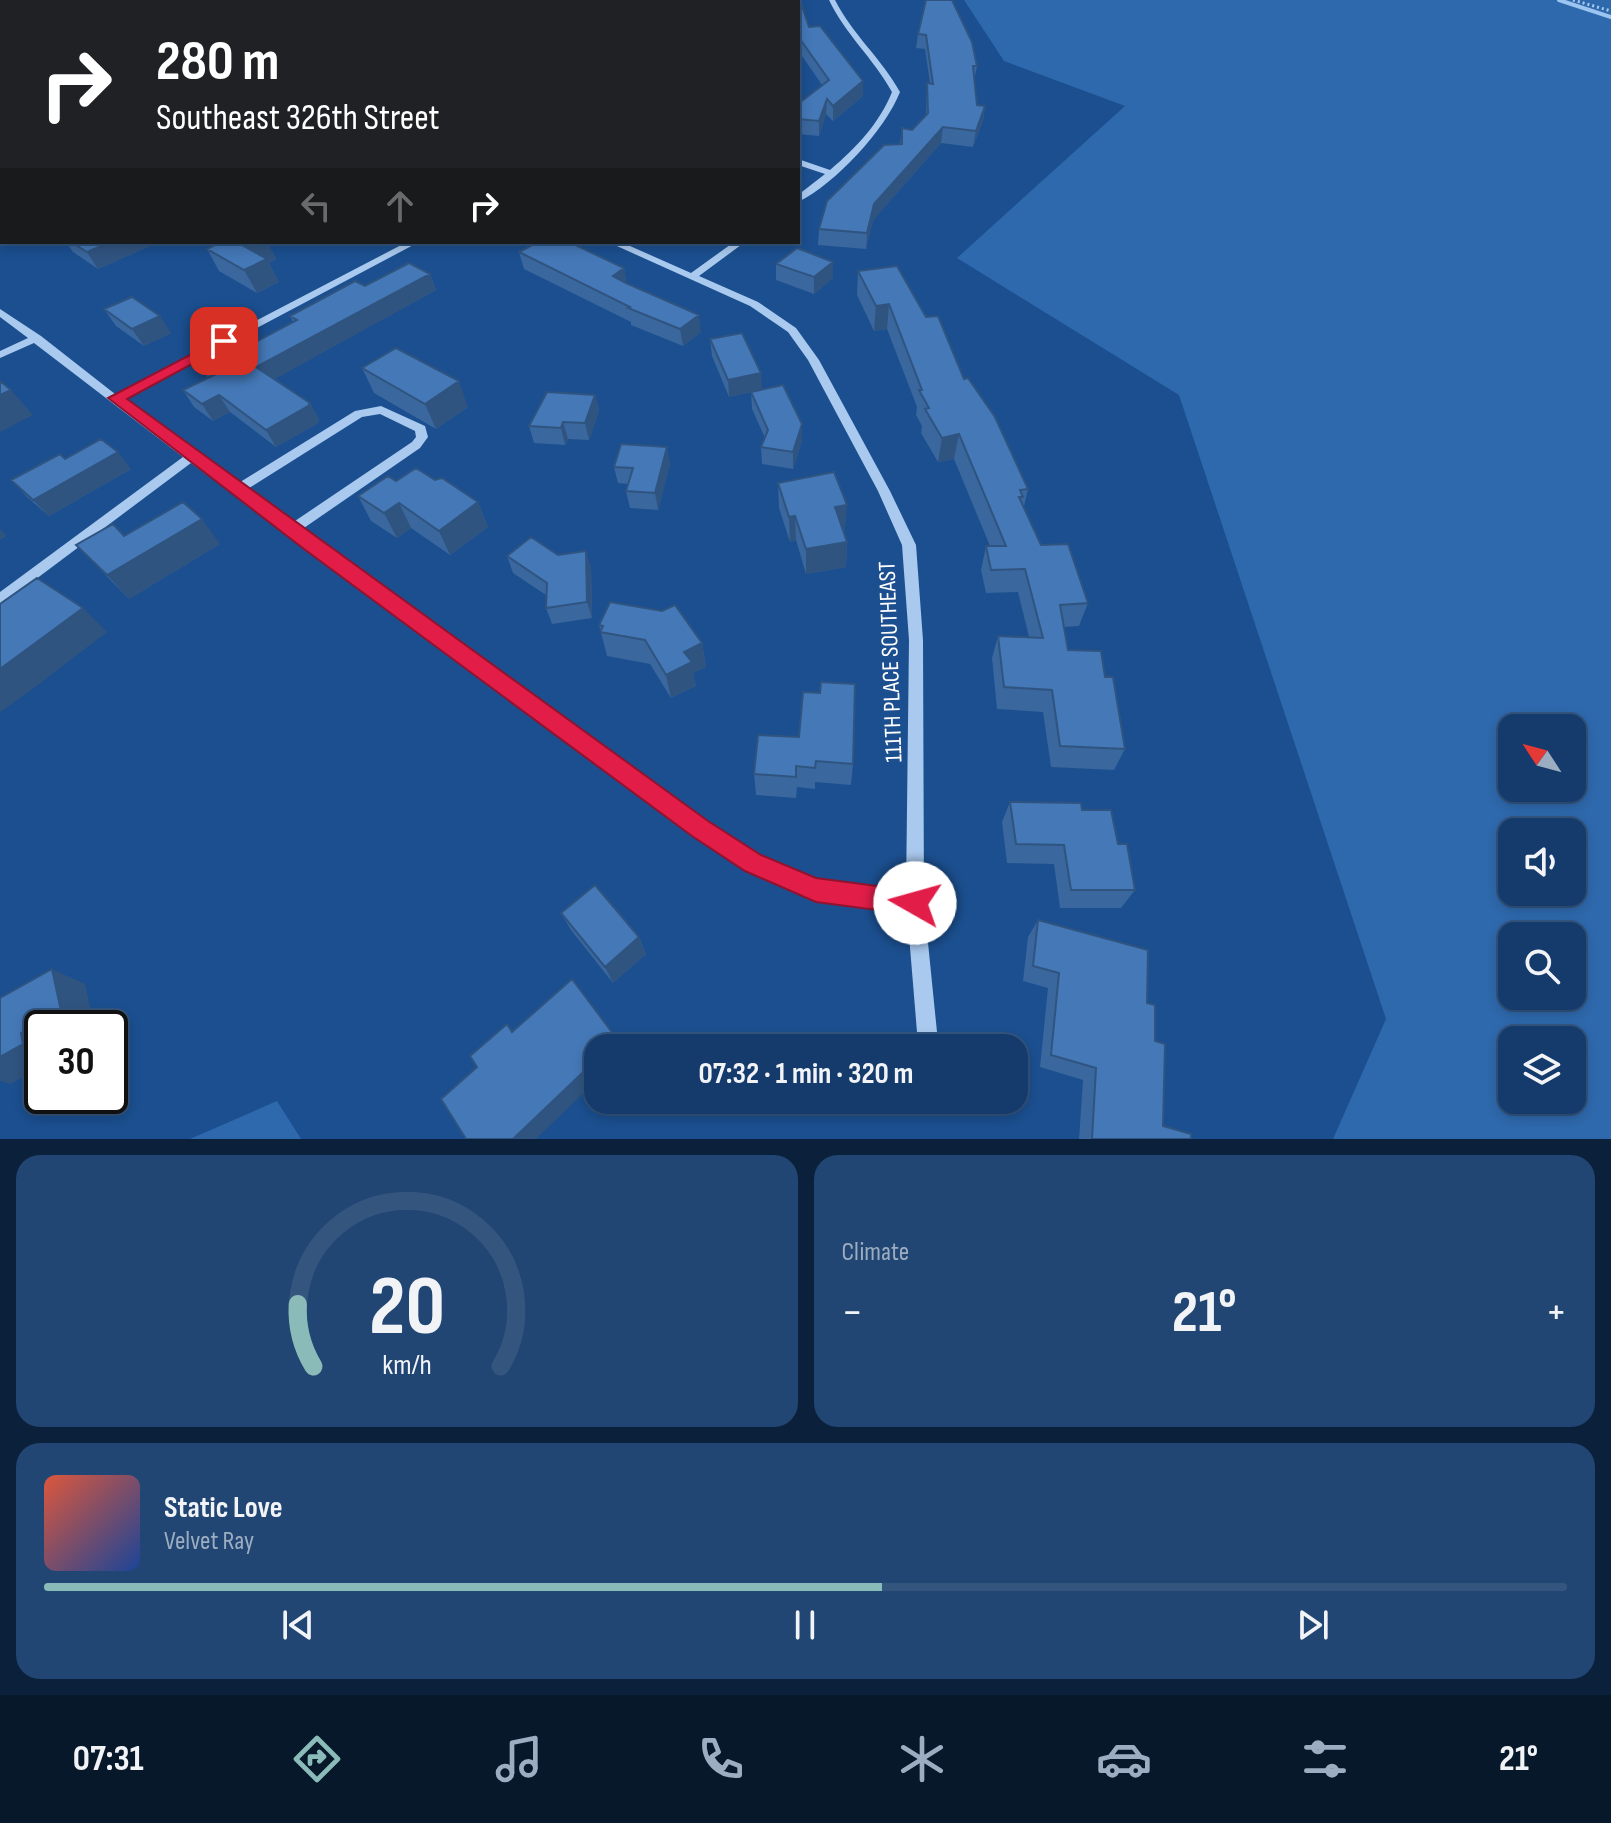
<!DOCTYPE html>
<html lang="en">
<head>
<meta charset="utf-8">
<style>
	body { margin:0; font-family:"Sofia Sans Condensed",sans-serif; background:#214673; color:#f1f3f6; height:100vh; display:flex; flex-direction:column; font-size:30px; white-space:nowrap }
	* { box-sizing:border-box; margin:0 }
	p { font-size:26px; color:#9dadc1 }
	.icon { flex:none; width:44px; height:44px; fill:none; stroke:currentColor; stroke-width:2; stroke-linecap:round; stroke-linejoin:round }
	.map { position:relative; height:1139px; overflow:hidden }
	.side { display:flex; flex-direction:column; gap:16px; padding:16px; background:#0b203b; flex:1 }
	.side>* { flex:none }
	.guide { position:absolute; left:0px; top:0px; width:800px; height:244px; box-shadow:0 4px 12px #0003,0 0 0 2px #33557e; background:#202124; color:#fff; overflow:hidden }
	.needle { width:52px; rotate:306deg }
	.buttons { position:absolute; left:1498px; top:714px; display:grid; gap:16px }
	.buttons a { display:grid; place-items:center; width:88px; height:88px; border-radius:16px; background:#143b6b; box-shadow:0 4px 12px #0003,0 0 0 2px #33557e; font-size:40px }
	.speed { position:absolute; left:24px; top:1010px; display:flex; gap:16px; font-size:40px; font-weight:700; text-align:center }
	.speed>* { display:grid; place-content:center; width:104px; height:104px; border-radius:50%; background:#143b6b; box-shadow:0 4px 12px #0003,0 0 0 2px #33557e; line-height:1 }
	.speed .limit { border:4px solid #111; border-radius:12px; background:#fff; color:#111 }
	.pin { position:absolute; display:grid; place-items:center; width:68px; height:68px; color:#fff; margin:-34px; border-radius:16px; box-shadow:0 4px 12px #0006 }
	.me { position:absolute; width:88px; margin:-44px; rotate:277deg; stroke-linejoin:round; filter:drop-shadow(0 0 6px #0008) }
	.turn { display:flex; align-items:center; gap:28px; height:168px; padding:0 24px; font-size:36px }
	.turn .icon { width:104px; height:104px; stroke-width:2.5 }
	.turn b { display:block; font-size:56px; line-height:68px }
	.lanes { display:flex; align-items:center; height:76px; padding:0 24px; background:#0003; justify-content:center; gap:40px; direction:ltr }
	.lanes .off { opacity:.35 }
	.big { font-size:60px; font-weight:700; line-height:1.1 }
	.side .widget { flex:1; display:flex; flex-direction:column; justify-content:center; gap:12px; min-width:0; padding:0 28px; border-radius:24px; background:#214673 }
	.side .dial { align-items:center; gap:0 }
	.dial svg { height:208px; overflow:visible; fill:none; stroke:#33557e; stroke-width:7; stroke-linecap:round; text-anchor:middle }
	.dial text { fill:#f1f3f6; stroke:none }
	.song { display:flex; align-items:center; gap:24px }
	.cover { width:96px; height:96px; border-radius:12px; background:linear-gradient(135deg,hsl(10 70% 55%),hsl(220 70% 35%)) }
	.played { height:8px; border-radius:4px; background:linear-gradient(90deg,#8bbbb9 55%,#33557e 55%) }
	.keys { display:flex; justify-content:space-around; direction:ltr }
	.heat { display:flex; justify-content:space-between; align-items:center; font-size:44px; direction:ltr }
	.side .tiles { flex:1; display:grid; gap:16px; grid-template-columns:1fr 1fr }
	.widget:last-child { grid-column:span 2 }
	.trip { position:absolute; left:584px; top:1034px; width:444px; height:80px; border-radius:24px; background:#143b6b; box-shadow:0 4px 12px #0003,0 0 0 2px #33557e; font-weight:700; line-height:80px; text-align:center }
	.tab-bar { display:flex; height:128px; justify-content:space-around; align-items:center; background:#08182b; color:#9dadc1 }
	.tab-bar .icon { width:56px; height:56px }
	.tab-bar .current { color:#8bbbb9 }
	.tab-bar b { font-size:36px; color:#f1f3f6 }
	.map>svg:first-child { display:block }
	.green { fill:#2e69ad; fill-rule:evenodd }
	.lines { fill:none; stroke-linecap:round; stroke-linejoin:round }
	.stream { stroke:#9cc4f0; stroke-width:4 }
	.path { stroke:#a9c9ee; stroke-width:3; stroke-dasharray:2 3; stroke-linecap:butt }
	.minor { fill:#a9c9ee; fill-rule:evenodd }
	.wall { fill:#3a679d }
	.shaded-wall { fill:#305480 }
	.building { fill:#4478b7; stroke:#305480; stroke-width:2 }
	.route { fill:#e11d48; stroke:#92132f; stroke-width:2 }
	.labels { text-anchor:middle; stroke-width:8; stroke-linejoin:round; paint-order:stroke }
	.street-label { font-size:24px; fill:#fff; stroke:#1b4f8f }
</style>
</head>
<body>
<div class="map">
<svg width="1611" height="1139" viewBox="0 0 1611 1139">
	<rect width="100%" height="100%" fill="#1b4f8f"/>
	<path class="green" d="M964,0H1611V1139H1333L1386,1019L1179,395L957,258L1125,106L1004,61ZM1512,728H1572V788H1512ZM1512,832H1572V892H1512ZM1512,936H1572V996H1512ZM1512,1040H1572V1100H1512Z
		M277,1101L301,1139H190Z"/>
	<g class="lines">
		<path class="stream" d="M1559,0L1611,17"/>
		<path class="path" d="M1573,0L1611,11"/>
		<path class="minor" d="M829,0H835C852,34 882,59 900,92C885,130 835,184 798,202V195L825,174L798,165V159L830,170C856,148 879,124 892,92C874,59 845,34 829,0Z
			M0,26H2V30H0Z
			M2,203V209L0,210V204Z
			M407,242H419L123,399L237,484L355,411L381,406L425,426L428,437L420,448L301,530L706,823L759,857L816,881L906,893L909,640L902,545L878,491L808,360L788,332L750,306L608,242H621L691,273L734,242H745L699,276L758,302L796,328L819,360L890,491L916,545L923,640L924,903L937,1032L934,1039L927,1042L920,1039L917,1032L907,911L816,899L747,869L694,835L191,463L0,606V592L183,457L34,343L0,358V351L28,338L0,317V309L41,336L115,394ZM380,414L415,431L416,437L412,442L292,523L246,490L362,417Z"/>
	</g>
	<path class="wall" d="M279,0H718L714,2H282Z
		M752,0H800L809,27L863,96L833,121L826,114L819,136L798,134V104L822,85L802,56L798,57V2H752Z
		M926,0L977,66L974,81L977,105L985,106L983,121L973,147L941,143L873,220L866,249L818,245L819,229L900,144L902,128L912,130L926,115L927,83H930L925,49L916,48L918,34Z
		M66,242H151L152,245L98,269L73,252Z
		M211,242H267L276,259L269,263L279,282L257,293L219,271L207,249L213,246Z
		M519,252L624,268L626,283L701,332L683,346L631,325V322L524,269Z
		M833,262V278L814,294L776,280V264Z
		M858,271L926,317L964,379L1028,489L1024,506L1041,545L1088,603L1079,626L1064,627L1068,650L1105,677L1125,749L1114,770L1051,767L1043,712L997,709L992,658L998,636L1029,637L1018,592L986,593L981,570L986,546H990L954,459L938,462L921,433L922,426L916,415L917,407L887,329L874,331L857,295Z
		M430,274L436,290L274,379L310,403L319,420L318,423L276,447L230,412L213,421L194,407L183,390L208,378L197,360L235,353L293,322L290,316L365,286Z
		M104,309L171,333L144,346L116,326Z
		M710,339L762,390L802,424V441L793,469L762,464L761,447L765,438L752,409L751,392L729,397L712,356Z
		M362,368L468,407L436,429L374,393Z
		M595,395L599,411L589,440L568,439L565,445L534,443L529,426Z
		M65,459L131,469L49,516L27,497L11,480Z
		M670,464L658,510L630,508L626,491L628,484L618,483L614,467Z
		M435,480L478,502L488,527L450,555L411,528L397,538L371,521L358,496L396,481Z
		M778,483L845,530L843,531L847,542L846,567L806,574L796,540L790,542L779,508Z
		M124,536L220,544L129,599L76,545Z
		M558,555L591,567L592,618L552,624L546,608V595L513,573L507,556Z
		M599,625L702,643L706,667L693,673L696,686L671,698L650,664L607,656Z
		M758,735L853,764L851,785L815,782V789L797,787L796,798L756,795L754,774Z
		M1010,802L1082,810L1118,844L1135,890L1121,908H1060L1054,864L1007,863L1002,822Z
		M561,913L639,937L646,954L613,983L571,930Z
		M1038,920L1147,1003L1155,1041L1163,1126L1191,1139H1079L1083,1080L1040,1067L1048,988L1023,981L1028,937Z"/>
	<path class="shaded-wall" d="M473,0H505L506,2H466Z
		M693,0H718L714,2H689Z
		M802,42V56L798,57V43Z
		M863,81V96L833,121V106Z
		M827,99L826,114L819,136V121Z
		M985,106L983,121L973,147L976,131Z
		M943,127L941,143L873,220L866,249L867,233L874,204Z
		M111,242H151L152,245L98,269L87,252Z
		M253,242H267L276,259L269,263L279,282L257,293L244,270V246Z
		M833,262V278L814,294V277Z
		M624,268L627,285L613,276Z
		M430,274L436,290L266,384L256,367Z
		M889,304L887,329L874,331L876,306Z
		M699,315L701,332L683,346L680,329Z
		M160,316L171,333L144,346L132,329Z
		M761,373L762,390L729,397L728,380Z
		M459,381L468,407L436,429L425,404Z
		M11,390L33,415L0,432V395Z
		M219,395L230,412L213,421L202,404Z
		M595,395L599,411L589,440L585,423Z
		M310,403L319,420L318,423L276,447L266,430Z
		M563,422L568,439L565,445L561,428Z
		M802,424V441L793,469V452Z
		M959,434L954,459L938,462L942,438Z
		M667,447L670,464L658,510L655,493Z
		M118,452L131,469L49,516L33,500Z
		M478,502L488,527L450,555L439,531Z
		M399,503L411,528L397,538L384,513Z
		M847,505L845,530L834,532L835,507Z
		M795,516L796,540L790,542L789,517Z
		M202,519L220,544L129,599L107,575Z
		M0,529L7,536L0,540Z
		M847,542L846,567L806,574V549Z
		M586,551L591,567L592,618L587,602Z
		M83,608L107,632L26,694L0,712V669Z
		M702,643L706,667L693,673L696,686L671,698L666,675L684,652Z
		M639,937L646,954L613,983L605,967Z
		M52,969L85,984L94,1025L89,1028H42V1066L11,1084L0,1081V1057L21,1033Z
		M617,1039L623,1048H608Z
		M598,1058V1079L536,1139H513Z"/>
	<path class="building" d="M54,0H68L70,2H53Z
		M308,0H473L466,2H313Z
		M507,0H693L689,2H508Z
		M753,0H800L809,27L820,26L863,81L833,106L827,99L819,121L798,119V104L829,80L802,42L798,43V2H753Z
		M926,0H952L972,42L977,66H973L977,105L985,106L976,131L943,127L874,204L867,233L819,229L827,201L884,145L902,144V128L912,130L928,113L927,83L933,84L926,35L918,34Z
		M71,242H111L87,252Z
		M221,242H253L244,246L267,259L244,270L207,249Z
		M538,242L571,243L624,268L613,276L626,283L699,315L680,329L628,308L630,307L519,252Z
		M797,248L833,262L814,277L776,264Z
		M409,263L430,274L256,367L310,403L308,406L266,430L219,395L202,404L183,390L216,374L197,360L225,346L235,353L297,320L290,316L355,281L365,286Z
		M897,266L926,317L938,316L964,379L968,378L995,417L1028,489L1020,490L1023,497H1019L1041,545L1068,544L1088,603L1060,605L1068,650L1101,651L1105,677H1113L1125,749L1060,746L1052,690L1004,687L998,636L1043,638L1025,569L991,570L986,546H1006L959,434L942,438L925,409L929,408L919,390H922L889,304L876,306L858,271Z
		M132,297L160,316L132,329L104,309Z
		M742,333L761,373L728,380L710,339Z
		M396,348L459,381L425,404L362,368Z
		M0,381L11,390L0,395Z
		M783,385L802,424L793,452L761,447L768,430L751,392Z
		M547,392L595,395L585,423L563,422L561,428L529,426Z
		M101,439L118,452L33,500L11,480L60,454L65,459Z
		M621,444L667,447L655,493L626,491L633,468L614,467Z
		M416,468L435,480L442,478L478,502L439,531L399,503L384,513L358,496L388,476L396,481Z
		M834,472L847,505L835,507L847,542L806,549L795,516L789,517L778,483Z
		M183,502L202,519L107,575L76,545L113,524L124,536Z
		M531,537L558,555L586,551L587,602L546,608L547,583L507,556Z
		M37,578L83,608L0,669V604Z
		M610,602L662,611L675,605L702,643L684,652L692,662L666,675L645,640L600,632L603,626L599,625Z
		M821,682L855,684L853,764L816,761L815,768L796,766V777L754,774L758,735L799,737L803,692L820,693Z
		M1010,802L1081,803L1082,810H1111L1118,844H1127L1135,890H1071L1064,845L1016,844Z
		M595,885L639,937L605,967L561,913Z
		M1038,920L1148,950L1147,1003L1155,1005V1041L1165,1044L1163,1126L1191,1134V1139H1092L1096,1068L1051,1055L1059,973L1033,966Z
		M52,969L61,1011L21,1033L23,1044L0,1057V998Z
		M572,979L617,1039L608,1048H598V1058L513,1139H466L441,1099L477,1067L470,1056L507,1024L512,1032Z"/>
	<path class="route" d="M224,337L232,341L229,344L127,399L708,821L761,855L816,878L915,891L923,894L927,903L923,911L915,915L816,902L745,871L692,836L304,549L108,398Z"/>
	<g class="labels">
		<g class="street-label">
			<text transform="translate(890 662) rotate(-92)" y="8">111TH PLACE SOUTHEAST</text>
		</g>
	</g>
</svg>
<div class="buttons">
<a><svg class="needle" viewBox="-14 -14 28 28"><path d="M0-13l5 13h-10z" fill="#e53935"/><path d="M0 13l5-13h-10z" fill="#9dadc1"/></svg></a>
<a><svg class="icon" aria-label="sound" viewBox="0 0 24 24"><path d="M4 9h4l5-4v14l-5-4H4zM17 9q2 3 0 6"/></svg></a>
<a><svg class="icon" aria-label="search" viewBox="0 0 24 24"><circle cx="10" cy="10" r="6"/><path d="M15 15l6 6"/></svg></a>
<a><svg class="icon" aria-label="layers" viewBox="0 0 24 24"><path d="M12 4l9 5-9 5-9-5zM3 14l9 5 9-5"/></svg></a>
</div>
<div class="speed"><div class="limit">30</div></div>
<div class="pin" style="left:224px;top:341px;background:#d93025"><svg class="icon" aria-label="arrive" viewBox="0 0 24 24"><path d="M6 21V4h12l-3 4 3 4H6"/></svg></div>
<svg class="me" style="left:915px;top:903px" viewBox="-20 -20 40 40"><circle r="19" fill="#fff"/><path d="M0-13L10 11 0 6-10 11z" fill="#e11d48"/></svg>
<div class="trip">07:32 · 1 min · 320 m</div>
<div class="guide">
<div class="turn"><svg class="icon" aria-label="right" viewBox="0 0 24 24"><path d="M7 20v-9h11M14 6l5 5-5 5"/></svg><div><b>280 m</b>Southeast 326th Street</div></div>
<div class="lanes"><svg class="icon off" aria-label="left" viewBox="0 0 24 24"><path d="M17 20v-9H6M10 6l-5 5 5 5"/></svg><svg class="icon off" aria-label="ahead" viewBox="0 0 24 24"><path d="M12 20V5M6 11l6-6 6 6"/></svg><svg class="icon" aria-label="right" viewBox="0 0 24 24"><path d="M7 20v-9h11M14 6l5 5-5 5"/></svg></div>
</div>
</div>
<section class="side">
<div class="tiles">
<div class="widget dial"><svg viewBox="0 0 100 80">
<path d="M14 69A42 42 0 1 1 86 69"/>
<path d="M14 69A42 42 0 0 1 8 45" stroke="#8bbbb9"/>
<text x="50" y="56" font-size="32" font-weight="700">20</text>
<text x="50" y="72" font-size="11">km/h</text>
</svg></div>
<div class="widget"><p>Climate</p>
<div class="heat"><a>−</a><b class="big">21°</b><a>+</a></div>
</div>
<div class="widget">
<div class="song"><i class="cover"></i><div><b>Static Love</b><p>Velvet Ray</p></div></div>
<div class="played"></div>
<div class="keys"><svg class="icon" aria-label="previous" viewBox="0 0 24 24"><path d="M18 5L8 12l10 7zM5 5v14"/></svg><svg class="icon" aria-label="pause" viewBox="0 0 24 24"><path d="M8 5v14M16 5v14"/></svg><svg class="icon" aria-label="next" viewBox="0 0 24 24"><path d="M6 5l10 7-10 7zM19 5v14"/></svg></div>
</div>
</div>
</section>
<nav class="tab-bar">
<b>07:31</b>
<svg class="icon current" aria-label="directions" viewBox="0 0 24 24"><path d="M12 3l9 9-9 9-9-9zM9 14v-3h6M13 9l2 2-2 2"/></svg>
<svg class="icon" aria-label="music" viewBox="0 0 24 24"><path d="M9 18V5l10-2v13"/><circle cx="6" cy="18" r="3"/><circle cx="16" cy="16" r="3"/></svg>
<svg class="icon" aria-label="phone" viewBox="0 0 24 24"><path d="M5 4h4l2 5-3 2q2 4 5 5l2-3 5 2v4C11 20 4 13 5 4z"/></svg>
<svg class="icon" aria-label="climate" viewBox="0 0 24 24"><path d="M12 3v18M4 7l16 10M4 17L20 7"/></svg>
<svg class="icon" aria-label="car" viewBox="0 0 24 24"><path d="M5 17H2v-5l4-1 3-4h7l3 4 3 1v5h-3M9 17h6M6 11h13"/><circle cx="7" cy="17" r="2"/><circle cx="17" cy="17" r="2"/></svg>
<svg class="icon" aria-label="filters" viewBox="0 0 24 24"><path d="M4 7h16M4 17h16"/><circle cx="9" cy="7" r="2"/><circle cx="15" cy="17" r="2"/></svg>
<b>21°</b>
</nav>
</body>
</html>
